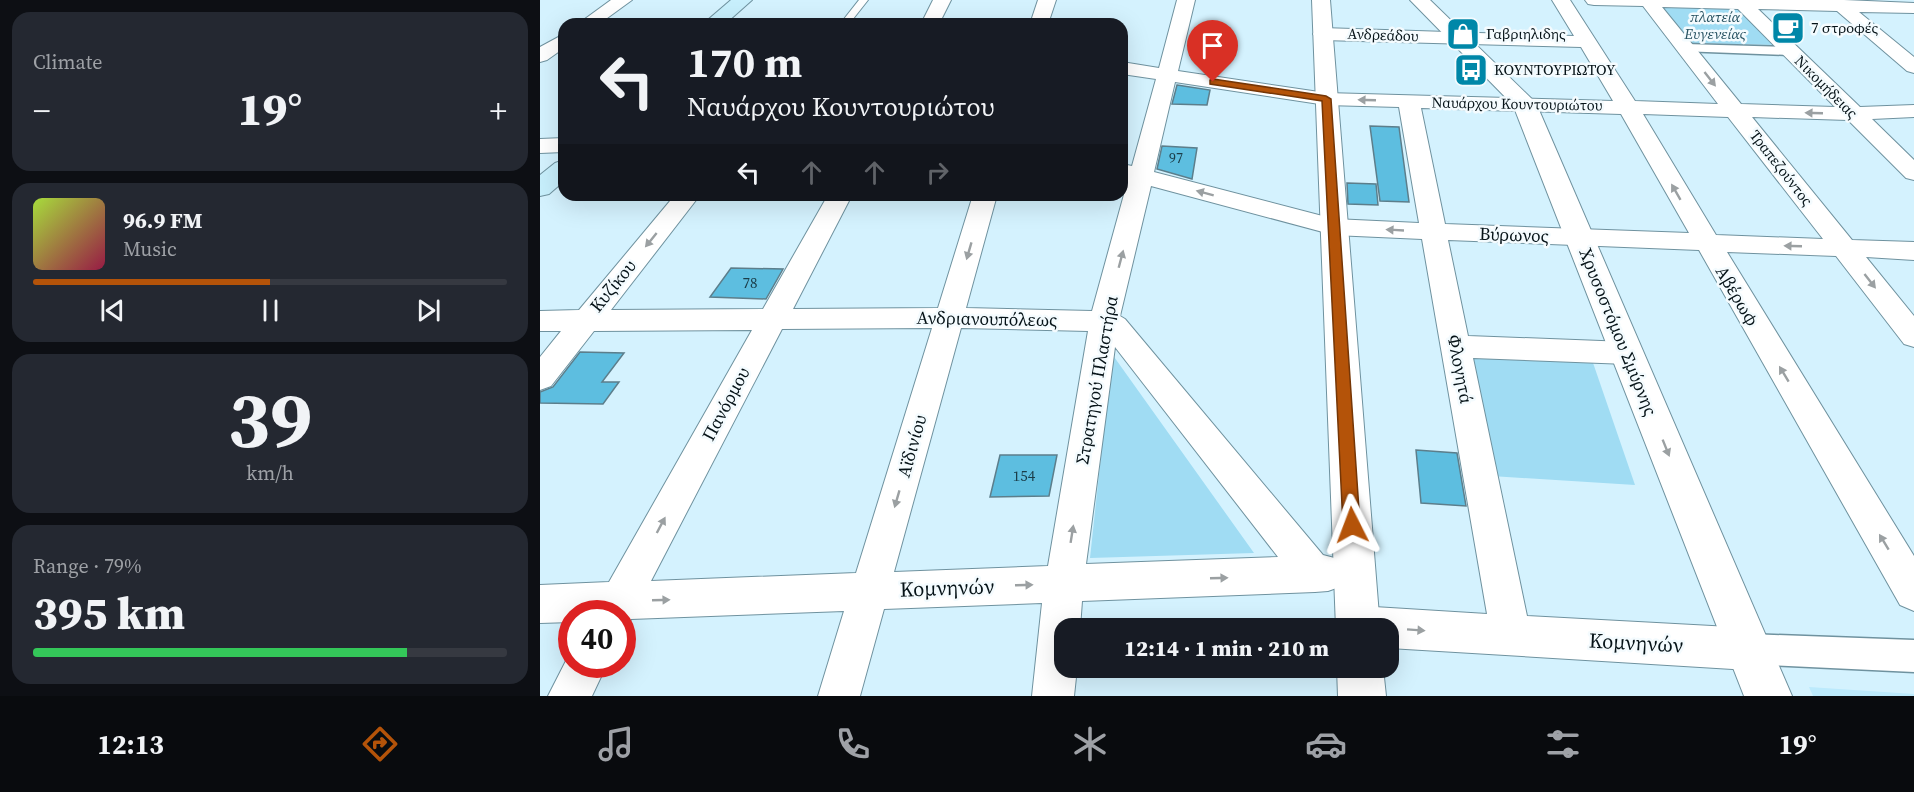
<!DOCTYPE html>
<html lang="en">
<head>
<meta charset="utf-8">
<style>
	body { margin:0; font-family:"Source Serif 4",serif; background:#242831; color:#f1f3f6; height:100vh; display:flex; flex-direction:column; font-size:22px; white-space:nowrap }
	* { box-sizing:border-box; margin:0 }
	p { font-size:20px; color:#9ea1a6 }
	.icon { flex:none; width:33px; height:33px; fill:none; stroke:currentColor; stroke-width:2; stroke-linecap:round; stroke-linejoin:round }
	.map { position:relative; flex:1; overflow:hidden }
	.details { display:flex; flex-direction:column; gap:12px; padding:12px; background:#0d0f14; width:540px }
	.details>* { flex:none }
	.hud { position:absolute; left:18px; top:18px; width:570px; height:183px; border-radius:18px; box-shadow:0 6px 24px #0002; background:#171b24; color:#f1f3f6; overflow:hidden }
	.speed { position:absolute; left:18px; top:600px; display:flex; gap:12px; font-size:30px; font-weight:700; text-align:center }
	.speed>* { display:grid; place-content:center; width:78px; height:78px; border-radius:50%; background:#171b24; box-shadow:0 6px 24px #0002; line-height:1 }
	.speed .limit { border:9px solid #d22; background:#fff; color:#111 }
	.pin { position:absolute; display:grid; place-items:center; width:51px; height:51px; color:#fff; margin:-62px -26px; border-radius:50% 50% 50% 0; rotate:-45deg; box-shadow:0 0 6px #0007 }
	.pin .icon { rotate:45deg }
	.me { position:absolute; width:66px; margin:-33px; rotate:357deg; stroke-linejoin:round; filter:drop-shadow(0 0 4px #0008) }
	.turn { display:flex; align-items:center; gap:21px; height:126px; padding:0 30px; font-size:27px }
	.turn .icon { width:78px; height:78px; stroke-width:2.5 }
	.turn b { display:block; font-size:42px; line-height:51px }
	.lanes { display:flex; align-items:center; height:57px; padding:0 30px; background:#0003; justify-content:center; gap:30px; direction:ltr }
	.lanes .off { opacity:.35 }
	.big { font-size:45px; font-weight:800; line-height:1.1 }
	.details .card { flex:1; display:flex; flex-direction:column; justify-content:center; gap:9px; min-width:0; padding:0 21px; border-radius:18px; background:#242831 }
	.details .dial { align-items:center; gap:0 }
	.dial b { font-size:78px; line-height:1 }
	.song { display:flex; align-items:center; gap:18px }
	.cover { width:72px; height:72px; border-radius:9px; background:linear-gradient(135deg,hsl(80 70% 55%),hsl(340 70% 35%)) }
	.played { height:6px; border-radius:3px; background:linear-gradient(90deg,#b45309 50%,#363941 50%) }
	.keys { display:flex; justify-content:space-around; direction:ltr }
	.heat { display:flex; justify-content:space-between; align-items:center; font-size:33px; direction:ltr }
	.charge { height:9px; border-radius:4px; background:linear-gradient(90deg,#34c759 79%,#363941 0) }
	.trip { position:absolute; left:514px; top:618px; width:345px; height:60px; border-radius:18px; background:#171b24; box-shadow:0 6px 24px #0002; font-weight:800; line-height:60px; text-align:center }
	.tab-bar { display:flex; height:96px; justify-content:space-around; align-items:center; background:#090b0e; color:#9ea1a6 }
	.tab-bar .icon { width:42px; height:42px }
	.tab-bar .active { color:#b45309 }
	.tab-bar b { font-size:27px; color:#f1f3f6 }
	main { display:flex; flex:1; min-height:0 }
	.map>svg:first-child { display:block }
	.built { fill:#bceafc }
	.green { fill:#a0dcf3 }
	.building { fill:#5dbee0; stroke:#5c7e8b; stroke-width:1.5 }
	.lines { fill:none; stroke-linecap:round; stroke-linejoin:round }
	.service-casing { stroke:#6f929f; stroke-width:2 }
	.pedestrian-casing { stroke:#6f929f; stroke-width:3 }
	.minor-casing { stroke:#6f929f; stroke-width:2 }
	.tertiary-casing { stroke:#6f929f; stroke-width:2 }
	.secondary-casing { stroke:#6f929f; stroke-width:2 }
	.service { fill:#fff; fill-rule:evenodd }
	.pedestrian { fill:#fff; fill-rule:evenodd }
	.minor { fill:#fff; fill-rule:evenodd }
	.tertiary { fill:#fff; fill-rule:evenodd }
	.secondary { fill:#c7effc; fill-rule:evenodd }
	.oneway { fill:#9ba0a2 }
	.route { fill:#b45309; stroke:#753606; stroke-width:1.5 }
	.labels { text-anchor:middle; stroke-width:5; stroke-linejoin:round; paint-order:stroke }
	.far-number-label { font-size:14px; fill:#1b3d49 }
	.far-park-label { font-size:15px; font-style:italic; fill:#285362; stroke:#f4fbfe }
	.far-poi-label { font-size:15px; fill:#051217; stroke:#f4fbfe; text-anchor:start }
	.far-street-label { font-size:15px; fill:#051217; stroke:#f4fbfe }
	.number-label { font-size:15px; fill:#1b3d49 }
	.street-label { font-size:18px; fill:#051217; stroke:#f4fbfe }
	.near-street-label { font-size:21px; fill:#051217; stroke:#f4fbfe }
</style>
</head>
<body>
<main>
<section class="details">
<div class="card"><p>Climate</p>
<div class="heat"><a>−</a><b class="big">19°</b><a>+</a></div>
</div>
<div class="card">
<div class="song"><i class="cover"></i><div><b>96.9 FM</b><p>Music</p></div></div>
<div class="played"></div>
<div class="keys"><svg class="icon" aria-label="previous" viewBox="0 0 24 24"><path d="M18 5L8 12l10 7zM5 5v14"/></svg><svg class="icon" aria-label="pause" viewBox="0 0 24 24"><path d="M8 5v14M16 5v14"/></svg><svg class="icon" aria-label="next" viewBox="0 0 24 24"><path d="M6 5l10 7-10 7zM19 5v14"/></svg></div>
</div>
<div class="card dial"><b>39</b><p>km/h</p></div>
<div class="card"><p>Range · 79%</p><b class="big">395 km</b><div class="charge"></div></div>
</section>
<div class="map">
<svg width="1374" height="696" viewBox="0 0 1374 696">
	<rect width="100%" height="100%" fill="#d4f2fe"/>
	<path class="built" d="M1269,687L1374,694V696H1273Z"/>
	<path class="green" d="M1116,6L1200,8L1236,45L1148,43Z
		M926,351L1051,357L1095,485L951,476Z
		M572,354L714,553L550,558Z"/>
	<path class="building" d="M637,85L670,90L667,105L632,104Z
		M830,126L859,127L869,202L840,201Z
		M622,146L657,148L652,179L617,169Z
		M807,183L836,184L838,205L808,204Z
		M191,268L243,269L226,299L170,297Z
		M40,352L84,353L62,382H79L63,404L0,403V392L13,387Z
		M876,450L917,453L926,506L881,503Z
		M460,455H517L509,496L450,497Z"/>
	<g class="lines">
		<g class="service-casing">
			<path id="service" d="M319,0H328L313,19L324,24H308L304,19Z"/>
		</g>
		<g class="pedestrian-casing">
			<path id="pedestrian" d="M1145,44L1250,47L1257,51L1250,55L1140,51L1138,48L1140,45Z
				M1209,634L1374,640V672L1209,664L1198,660L1194,649L1198,638Z"/>
		</g>
		<g class="minor-casing">
			<path id="minor" d="M71,0H92L59,24H38Z
				M393,0H411L399,24H381Z
				M498,0H516L508,24H490Z
				M637,0H655L638,71L786,93L1073,101L1041,47L782,40L776,38L773,34L776,30L782,28L1034,36L1012,0H1030L1095,101L1178,104L1103,6L1054,5L1048,4L1045,0H1304L1374,3V13L1319,12L1374,57V73L1367,71L1297,11L1218,9L1320,107L1374,105V117L1332,119L1374,160V180L1366,178L1308,120L1212,117L1312,240L1374,242V260L1326,257L1374,316V347L1364,344L1296,256L1187,252L1374,556V611L1360,605L1159,250L908,240L928,336L1087,342L1098,345L1102,353L1098,361L1087,364L933,358L987,616L1209,628L1224,634L1230,649L1224,664L1209,670L849,648V628H799L804,612L818,606L947,614L882,239L794,235L611,186L580,316L585,319L783,555L802,560L807,573L802,586L788,591L775,592L542,601L540,628H525V668H537L534,696H492L502,603L344,609L320,696H278L304,611L91,619L87,628L82,630V614H32V622L0,623V585L69,582L212,330L54,331L11,386L0,390V357L21,331H0V311L39,310L135,195H160L71,310L223,309L288,195H312L253,309L398,308L433,195H457L426,308L552,311L588,180L582,178V164L592,166L616,79L582,74V62L619,68ZM1122,7L1198,9L1295,107L1201,104ZM635,82L786,105L859,107L879,223L794,219L614,172ZM881,108L1081,114L1149,233L905,224ZM1103,114L1188,117L1283,239L1176,235ZM392,328L316,573L111,581L242,329ZM421,328L548,331L508,566L354,572ZM575,347L738,557L546,564Z
				M24,34V48L7,60L0,62V47Z
				M24,138V152L0,153V139Z
				M32,649V664H67L52,696H8Z"/>
		</g>
		<g class="tertiary-casing">
			<path id="tertiary" d="M772,0H790L840,628H796Z
				M870,0H890L996,103L1252,696H1204L973,105Z
				M797,668H843L846,696H798Z"/>
		</g>
		<g class="secondary-casing">
			<path id="secondary" d="M191,0H212L185,24H163Z
				M24,160V181L9,194L0,196V175L15,163Z"/>
		</g>
		<use href="#service" class="service"/>
		<use href="#pedestrian" class="pedestrian"/>
		<use href="#minor" class="minor"/>
		<use href="#tertiary" class="tertiary"/>
		<use href="#secondary" class="secondary"/>
	</g>
	<defs><path id="oneway-solid" d="M-6-.8H1V-3.2L6.5 0L1 3.2V.8H-6Z" transform="scale(1.5)"/></defs>
	<g class="oneway">
		<use href="#oneway-solid" transform="translate(1170 79) rotate(52)"/>
		<use href="#oneway-solid" transform="translate(827 100) rotate(-178)"/>
		<use href="#oneway-solid" transform="translate(1274 113) rotate(-178)"/>
		<use href="#oneway-solid" transform="translate(1136 192) rotate(-120)"/>
		<use href="#oneway-solid" transform="translate(665 193) rotate(-165)"/>
		<use href="#oneway-solid" transform="translate(855 230) rotate(-177)"/>
		<use href="#oneway-solid" transform="translate(111 240) rotate(129)"/>
		<use href="#oneway-solid" transform="translate(1253 246) rotate(-178)"/>
		<use href="#oneway-solid" transform="translate(429 251) rotate(106)"/>
		<use href="#oneway-solid" transform="translate(581 259) rotate(-75)"/>
		<use href="#oneway-solid" transform="translate(1330 281) rotate(52)"/>
		<use href="#oneway-solid" transform="translate(1244 374) rotate(-121)"/>
		<use href="#oneway-solid" transform="translate(1126 448) rotate(68)"/>
		<use href="#oneway-solid" transform="translate(357 499) rotate(106)"/>
		<use href="#oneway-solid" transform="translate(121 525) rotate(-62)"/>
		<use href="#oneway-solid" transform="translate(532 534) rotate(-81)"/>
		<use href="#oneway-solid" transform="translate(1344 542) rotate(-121)"/>
		<use href="#oneway-solid" transform="translate(679 578) rotate(-2)"/>
		<use href="#oneway-solid" transform="translate(484 585) rotate(-2)"/>
		<use href="#oneway-solid" transform="translate(121 600) rotate(-2)"/>
		<use href="#oneway-solid" transform="translate(876 630) rotate(4)"/>
	</g>
	<path class="route" d="M673,79L786,96L791,99L820,525L818,531L812,533L806,531L803,525L782,101L670,84V80Z"/>
	<defs>
		<g id="cafe-square" transform="scale(1.725)"><rect x="-9" y="-9" width="18" height="18" rx="4" fill="#0087a8" stroke="#f4fbfe"/><path d="M-5.5-4.5H6V0H3Q3 3.5 0 3.5H-2.5Q-5.5 3.5-5.5 0ZM3-3.2v2h1.7v-2ZM-6 4.5H4V6H-6Z" fill="#fff"/></g>
		<g id="shop-square" transform="scale(1.725)"><rect x="-9" y="-9" width="18" height="18" rx="4" fill="#0087a8" stroke="#f4fbfe"/><path d="M-5-2.5h2.3a2.7 3.5 0 0 1 5.4 0H5L5.5 6h-11ZM-1.5-2.5h3a1.5 2.3 0 0 0-3 0Z" fill="#fff"/></g>
		<g id="bus-square" transform="scale(1.725)"><rect x="-9" y="-9" width="18" height="18" rx="4" fill="#0087a8" stroke="#f4fbfe"/><path d="M-5-6H5V4H4V6H2V4H-2V6H-4V4H-5ZM-3.5-4V0h7V-4ZM-3.5 1.2v1.5H-2V1.2ZM2 1.2v1.5H3.5V1.2Z" fill="#fff"/></g>
	</defs>
	<g fill-rule="evenodd">
		<use href="#cafe-square" x="1248" y="28"/>
		<use href="#shop-square" x="923" y="34"/>
		<use href="#bus-square" x="931" y="70"/>
	</g>
	<g class="labels">
		<g class="far-number-label">
			<text x="636" y="163">97</text>
		</g>
		<g class="far-park-label">
			<text x="1175" y="22">πλατεία<tspan x="1175" dy="17">Ευγενείας</tspan></text>
		</g>
		<g class="far-poi-label">
			<text x="1271" y="33">7 στροφές</text>
			<text x="946" y="39">Γαβριηλιδης</text>
			<text x="954" y="75">ΚΟΥΝΤΟΥΡΙΩΤΟΥ</text>
		</g>
		<g class="far-street-label">
			<text transform="translate(843 35) rotate(2)" y="5">Ανδρεάδου</text>
			<text transform="translate(1286 87) rotate(45)" y="5">Νικομήδειας</text>
			<text transform="translate(977 104) rotate(1)" y="5">Ναυάρχου Κουντουριώτου</text>
			<text transform="translate(1241 168) rotate(52)" y="5">Τραπεζούντος</text>
		</g>
		<g class="number-label">
			<text x="210" y="288">78</text>
			<text x="484" y="481">154</text>
		</g>
		<g class="street-label">
			<text transform="translate(974 235) rotate(2)" y="6">Βύρωνος</text>
			<text transform="translate(73 286) rotate(-51)" y="6">Κυζίκου</text>
			<text transform="translate(1197 296) rotate(59)" y="6">Αβέρωφ</text>
			<text transform="translate(447 319) rotate(1)" y="6">Ανδριανουπόλεως</text>
			<text transform="translate(1078 332) rotate(68)" y="6">Χρυσοστόμου Σμύρνης</text>
			<text transform="translate(920 369) rotate(79)" y="6">Φλογητά</text>
			<text transform="translate(557 380) rotate(-80)" y="6">Στρατηγού Πλαστήρα</text>
			<text transform="translate(186 404) rotate(-62)" y="6">Πανόρμου</text>
			<text transform="translate(372 446) rotate(-74)" y="6">Αϊδινίου</text>
		</g>
		<g class="near-street-label">
			<text transform="translate(407 588) rotate(-2)" y="7">Κομνηνών</text>
			<text transform="translate(1096 643) rotate(3)" y="7">Κομνηνών</text>
		</g>
	</g>
</svg>
<div class="speed"><div class="limit">40</div></div>
<div class="pin" style="left:673px;top:82px;background:#d93025"><svg class="icon" aria-label="arrive" viewBox="0 0 24 24"><path d="M6 21V4h12l-3 4 3 4H6"/></svg></div>
<svg class="me" style="left:812px;top:525px" viewBox="-20 -20 40 40"><path d="M0-17L14 15 0 8-14 15z" fill="#b45309" stroke="#fff" stroke-width="4"/></svg>
<div class="trip">12:14 · 1 min · 210 m</div>
<div class="hud">
<div class="turn"><svg class="icon" aria-label="left" viewBox="0 0 24 24"><path d="M17 20v-9H6M10 6l-5 5 5 5"/></svg><div><b>170 m</b>Ναυάρχου Κουντουριώτου</div></div>
<div class="lanes"><svg class="icon" aria-label="left" viewBox="0 0 24 24"><path d="M17 20v-9H6M10 6l-5 5 5 5"/></svg><svg class="icon off" aria-label="ahead" viewBox="0 0 24 24"><path d="M12 20V5M6 11l6-6 6 6"/></svg><svg class="icon off" aria-label="ahead" viewBox="0 0 24 24"><path d="M12 20V5M6 11l6-6 6 6"/></svg><svg class="icon off" aria-label="right" viewBox="0 0 24 24"><path d="M7 20v-9h11M14 6l5 5-5 5"/></svg></div>
</div>
</div>
</main>
<nav class="tab-bar">
<b>12:13</b>
<svg class="icon active" aria-label="directions" viewBox="0 0 24 24"><path d="M12 3l9 9-9 9-9-9zM9 14v-3h6M13 9l2 2-2 2"/></svg>
<svg class="icon" aria-label="music" viewBox="0 0 24 24"><path d="M9 18V5l10-2v13"/><circle cx="6" cy="18" r="3"/><circle cx="16" cy="16" r="3"/></svg>
<svg class="icon" aria-label="phone" viewBox="0 0 24 24"><path d="M5 4h4l2 5-3 2q2 4 5 5l2-3 5 2v4C11 20 4 13 5 4z"/></svg>
<svg class="icon" aria-label="climate" viewBox="0 0 24 24"><path d="M12 3v18M4 7l16 10M4 17L20 7"/></svg>
<svg class="icon" aria-label="car" viewBox="0 0 24 24"><path d="M5 17H2v-5l4-1 3-4h7l3 4 3 1v5h-3M9 17h6M6 11h13"/><circle cx="7" cy="17" r="2"/><circle cx="17" cy="17" r="2"/></svg>
<svg class="icon" aria-label="filters" viewBox="0 0 24 24"><path d="M4 7h16M4 17h16"/><circle cx="9" cy="7" r="2"/><circle cx="15" cy="17" r="2"/></svg>
<b>19°</b>
</nav>
</body>
</html>
